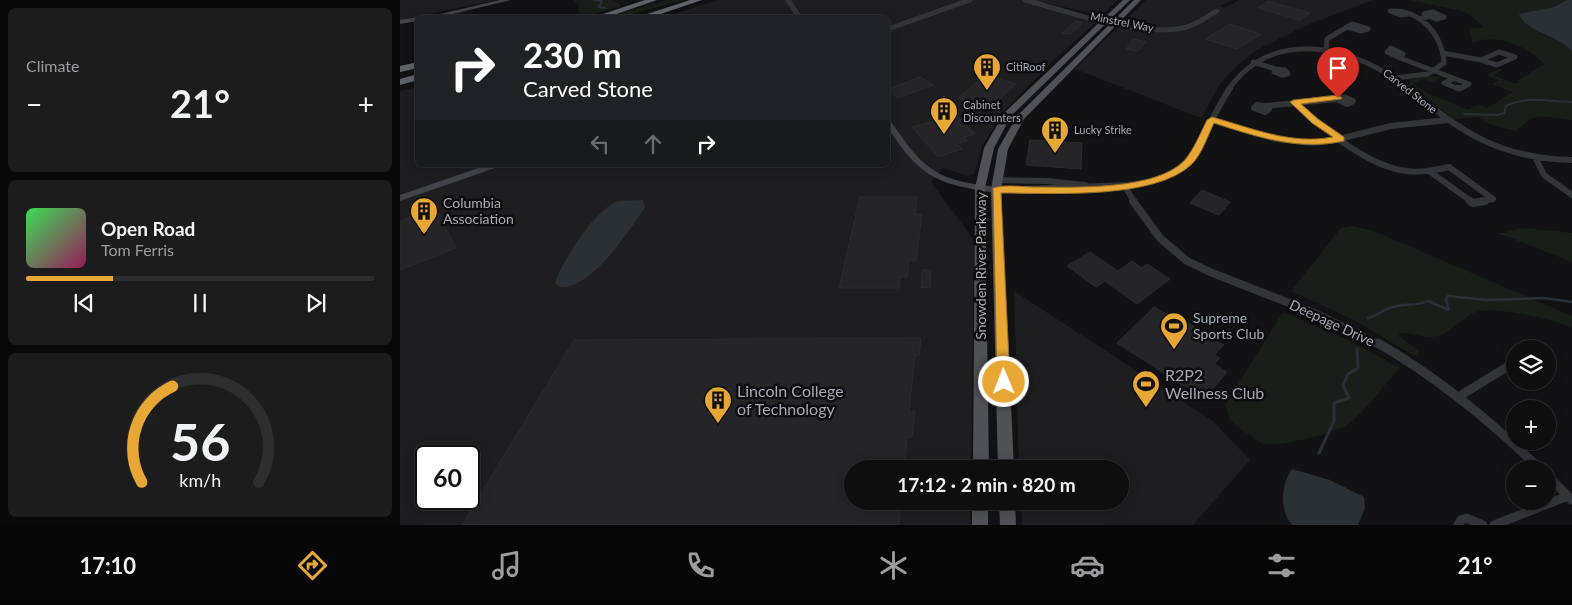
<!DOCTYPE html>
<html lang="en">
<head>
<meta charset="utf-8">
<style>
	body { margin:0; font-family:Lato,sans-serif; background:#1c1c1d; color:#f1f3f6; height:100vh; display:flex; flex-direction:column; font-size:19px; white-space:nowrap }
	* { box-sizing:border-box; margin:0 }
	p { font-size:16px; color:#9b9c9e }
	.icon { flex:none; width:28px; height:28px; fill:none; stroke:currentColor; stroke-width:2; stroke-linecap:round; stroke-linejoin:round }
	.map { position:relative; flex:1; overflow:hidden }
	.drawer { display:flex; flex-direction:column; gap:8px; padding:8px; background:#080808; width:400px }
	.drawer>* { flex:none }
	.banner { position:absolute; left:15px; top:15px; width:475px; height:152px; border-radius:8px; box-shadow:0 2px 12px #0003,0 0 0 1px #2e2e2f; background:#202124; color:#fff; overflow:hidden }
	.fabs { position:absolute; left:1106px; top:340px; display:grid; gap:10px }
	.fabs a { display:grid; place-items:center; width:50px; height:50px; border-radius:50%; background:#0e0e0f; box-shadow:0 2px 12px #0003,0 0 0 1px #2e2e2f; font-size:25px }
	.speed { position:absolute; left:15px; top:445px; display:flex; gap:10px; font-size:25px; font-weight:700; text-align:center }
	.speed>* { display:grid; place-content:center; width:65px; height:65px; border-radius:50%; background:#0e0e0f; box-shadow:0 2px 12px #0003,0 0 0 1px #2e2e2f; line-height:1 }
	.speed .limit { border:2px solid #111; border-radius:8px; background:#fff; color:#111 }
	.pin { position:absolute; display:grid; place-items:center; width:42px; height:42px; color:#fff; margin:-51px -21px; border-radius:50% 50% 50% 0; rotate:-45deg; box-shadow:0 0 5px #0007 }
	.pin .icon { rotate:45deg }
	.me { position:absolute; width:55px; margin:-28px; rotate:359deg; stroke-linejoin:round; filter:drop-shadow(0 0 4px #0008) }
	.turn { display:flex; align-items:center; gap:18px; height:105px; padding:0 25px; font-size:22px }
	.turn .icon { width:65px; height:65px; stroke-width:2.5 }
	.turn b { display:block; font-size:35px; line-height:42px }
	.lanes { display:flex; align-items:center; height:48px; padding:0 25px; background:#0003; justify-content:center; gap:25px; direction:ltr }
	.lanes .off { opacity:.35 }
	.big { font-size:38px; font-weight:700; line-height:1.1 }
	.drawer .widget { flex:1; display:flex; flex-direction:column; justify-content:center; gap:8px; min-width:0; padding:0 18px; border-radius:8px; background:#1c1c1d }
	.drawer .dial { align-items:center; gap:0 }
	.dial svg { height:130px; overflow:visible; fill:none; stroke:#2e2e2f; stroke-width:7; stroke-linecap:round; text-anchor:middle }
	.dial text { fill:#f1f3f6; stroke:none }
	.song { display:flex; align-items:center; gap:15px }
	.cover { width:60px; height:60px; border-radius:8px; background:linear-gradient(135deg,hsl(130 70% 55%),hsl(330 70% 35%)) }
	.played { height:5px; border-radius:2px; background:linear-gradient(90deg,#e8a735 25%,#2e2e2f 25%) }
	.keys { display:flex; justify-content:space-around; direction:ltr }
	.heat { display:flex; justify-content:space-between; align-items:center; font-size:28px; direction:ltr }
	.trip { position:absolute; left:444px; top:460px; width:285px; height:50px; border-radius:25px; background:#0e0e0f; box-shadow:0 2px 12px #0003,0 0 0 1px #2e2e2f; font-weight:700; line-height:50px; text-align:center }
	.menu { display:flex; height:80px; justify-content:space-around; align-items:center; background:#060606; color:#9b9c9e }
	.menu .icon { width:35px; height:35px }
	.menu .active { color:#e8a735 }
	.menu b { font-size:22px; color:#f1f3f6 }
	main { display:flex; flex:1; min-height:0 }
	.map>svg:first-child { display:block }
	.built { fill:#1e1e21; fill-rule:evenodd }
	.green { fill:#191e19 }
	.water { fill:#293137 }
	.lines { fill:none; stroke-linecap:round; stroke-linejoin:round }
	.stream-far2 { stroke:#293137; stroke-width:2 }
	.stream-far1 { stroke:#293137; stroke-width:2.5 }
	.stream { stroke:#293137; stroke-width:3 }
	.building { fill:#252528; stroke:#2c2c30 }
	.street-far3 { stroke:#333438; stroke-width:5 }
	.street-far2 { stroke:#333438; stroke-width:6 }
	.street-far1 { stroke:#333438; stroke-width:8 }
	.street { stroke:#333438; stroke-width:9 }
	.secondary { fill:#414348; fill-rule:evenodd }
	.primary { fill:#505157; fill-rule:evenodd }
	.highway { fill:#606269; fill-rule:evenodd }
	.route { fill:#e8a735; stroke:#976d22 }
	.labels { text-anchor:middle; stroke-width:5; stroke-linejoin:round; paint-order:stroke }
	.far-street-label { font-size:11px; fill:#a4a9b4; stroke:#0d0d0f }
	.far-poi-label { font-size:11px; fill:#a4a9b4; stroke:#0d0d0f; text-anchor:start }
	.poi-label { font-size:14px; fill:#a4a9b4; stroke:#0d0d0f; text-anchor:start }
	.street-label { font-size:14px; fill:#a4a9b4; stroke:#0d0d0f }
	.near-poi-label { font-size:16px; fill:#a4a9b4; stroke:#0d0d0f; text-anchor:start }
</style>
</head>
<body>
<main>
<section class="drawer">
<div class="widget"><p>Climate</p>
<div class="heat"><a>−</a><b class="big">21°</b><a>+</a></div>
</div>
<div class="widget">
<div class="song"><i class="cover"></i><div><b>Open Road</b><p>Tom Ferris</p></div></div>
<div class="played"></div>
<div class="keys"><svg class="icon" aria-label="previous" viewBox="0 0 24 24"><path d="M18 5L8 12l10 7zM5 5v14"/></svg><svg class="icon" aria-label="pause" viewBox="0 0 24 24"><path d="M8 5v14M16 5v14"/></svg><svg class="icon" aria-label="next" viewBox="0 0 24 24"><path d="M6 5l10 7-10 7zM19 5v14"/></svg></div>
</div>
<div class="widget dial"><svg viewBox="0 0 100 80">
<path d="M14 69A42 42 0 1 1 86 69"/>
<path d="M14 69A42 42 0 0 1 33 10" stroke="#e8a735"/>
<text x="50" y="56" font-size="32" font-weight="700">56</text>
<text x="50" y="72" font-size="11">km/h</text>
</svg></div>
</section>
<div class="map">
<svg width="1172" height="525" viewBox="0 0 1172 525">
	<rect width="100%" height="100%" fill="#121214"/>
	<path class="built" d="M0,0H97L0,20Z
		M318,0H718L704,13L693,14L638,1L632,4L692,19L695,23L654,60L606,109L582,146L575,173L568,176L543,168L531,182L574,240L571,469H452V501H570V525H0V91L17,87L18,165H488V18L264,17ZM26,456H69V499H26Z
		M746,0H831L821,6L825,8L839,0H973L907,25L857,50L838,65L821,83L801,118L675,69Z
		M614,291L813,421L850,460L793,525H622L621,501H720V469H619Z"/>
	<path class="green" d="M174,0H214L222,6L184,17H169L179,13V7Z
		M266,0H284L221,17H208Z
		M1009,0H1172V120L1141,116L1132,118L1115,131L1089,124L1077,117L1054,119L1009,84L1010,80L1033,76L1042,77L1032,82L1024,79L1014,84L1023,91L1068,110L1078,104L1087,108L1113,92L1092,84L1099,80L1086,75L1099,69L1103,70L1093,75L1116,84L1120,82L1118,80L1145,64C1127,47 1097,32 1073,43L1069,29L1085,27L1063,11Z
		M952,226L974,231L1172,316V328C1153,319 1093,305 1073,313C1061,319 1050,333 1038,336C1024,339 1013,333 999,333L1000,337L1019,350V356L1011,354L956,321L891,291L941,228Z
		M1123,228L1172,233V262L1098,233H1108V231Z
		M883,312L944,338L1000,368C982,387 967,411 945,426C932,434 878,447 864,444C860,443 832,423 830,420C828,416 827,410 825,405Z"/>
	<path class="water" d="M1167,0H1172V51C1159,35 1127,33 1119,14L1154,7Z
		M221,201L243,200L245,207C229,231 191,290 160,287L155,283C161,263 199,202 221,201Z
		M892,469L930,480L964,497L965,508L958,525H892C879,509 881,485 892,469Z"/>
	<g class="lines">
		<path class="stream-far2" d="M194,0L202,1L199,7L205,8
			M1064,114L1097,115L1104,113L1106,106C1128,95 1148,102 1172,102"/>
		<path class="stream-far1" d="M968,318C978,316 983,309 993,307C1005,303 1016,307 1028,301L1049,310L1046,299L1048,296L1087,300L1144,298L1172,302"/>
		<path class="stream" d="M919,453L934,421V403L949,398L943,385L948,374L958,368L957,349"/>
	</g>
	<path class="building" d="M868,1L910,13L900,20L858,8Z
		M675,21L683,23L670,34L662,33Z
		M830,24L861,34L837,49L805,39Z
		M734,39L746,42L738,51L726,49Z
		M586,75L616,84L590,108L558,98Z
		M520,77L534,85L498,98L488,91V89Z
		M557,115L575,134L564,137L567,141L557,144L562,149L538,157L512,127Z
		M630,140L682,143L681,169L626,165Z
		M802,190L830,202L819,215L790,203Z
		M460,197H517L515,214H522L516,261H509L507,277H500L499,288H439Z
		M36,208L56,248L0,270V221Z
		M690,252L718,271L732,261L742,268L747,264L770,279L737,304L705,281L696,287L667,266Z
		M522,270H531L530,287L521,288Z
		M754,307L778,321L780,318L824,345L814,355L820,358L814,364L827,372L804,399L717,343Z
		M521,338L519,355H515L509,412H515L512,437H507L504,469H452V501H501L499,525H62L174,340Z"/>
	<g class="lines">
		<path class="street-far3" d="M388,0L400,18
			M625,0C671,12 735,37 783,28C795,26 806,17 817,11
			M1033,12L1044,17L1036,19L1024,14Z
			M1020,19L1030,16
			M952,24L968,29L961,31L947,27Z
			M488,29L570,0
			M991,48L1003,54L1000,58L987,52Z
			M926,51L927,39L947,27
			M1099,52L1115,57L1097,65L1081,60Z
			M1043,53L1081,60
			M1000,58L1069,84L1059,89L1044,83L1053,79
			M853,62L876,69
			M876,69L885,70L888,74L882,75L874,72Z
			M995,78L1028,74L1044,63C1042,34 1020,9 990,11L1001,15L1008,14
			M829,89C874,25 957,47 1009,89"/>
		<path class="street-far2" d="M1008,88C1063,133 1098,158 1172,160
			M1057,88H1061
			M943,97L953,101L947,104L937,99Z
			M894,102C922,128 968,167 1007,171C1021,173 1035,170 1049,167L1093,199L1078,202
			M857,105L866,106L869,109L865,112L854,108Z
			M866,106L937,99
			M812,120L876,139L912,143L931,141L991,126L1048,120
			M1135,157L1144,175L1172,195
			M1029,171L1072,202
			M597,180L647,181L685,185
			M725,186L734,202
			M596,190L727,185C800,178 796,140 830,88"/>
		<path class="street-far1" d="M733,201L760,238L787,261L810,272L917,314L980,345
			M1070,201L1073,203L1085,201"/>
		<path class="street" d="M978,343C1038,378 1091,421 1140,469
			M1148,367V370
			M1058,397L1107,367L1115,365
			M1148,476L1172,500
			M1058,525L1061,520L1066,518L1083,525
			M1094,525L1168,496"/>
		<path class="secondary" d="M100,0H111L36,18H23Z
			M18,17V21L0,24V20Z
			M488,122H491C503,138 515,158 532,169C550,182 575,184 596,187L600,190L596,193C573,189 545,186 526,172C510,161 499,144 488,128Z
			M87,165H99L98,167L0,201V195Z"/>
		<path class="primary" d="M723,0H730L611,116L594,148L585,188L589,469H573L575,188L584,148L604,113Z
			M734,0H741L624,119L608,149L601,190L614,469H598L591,190L598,149L617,116Z
			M572,501H588V525H572Z
			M599,501H615L616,525H600Z"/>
		<path class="highway" d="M245,0H257L205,18H191Z
			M290,0H302L249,18H235Z
			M18,62V68L0,72V66Z
			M18,74V80L0,85V79Z"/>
	</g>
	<path class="route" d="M938,95L942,98L941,99L901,104L918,119L944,137V141C899,151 857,137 814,123C808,135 802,154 792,164C755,200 651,193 601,193L610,382L608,386H599L597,382L593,188C606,184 621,187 634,187C674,187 756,191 785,160C794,149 801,132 807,120L812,117C852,128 890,145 933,137L912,123L890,102L894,100Z"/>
	<defs>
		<g id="building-pin" transform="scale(1.4375)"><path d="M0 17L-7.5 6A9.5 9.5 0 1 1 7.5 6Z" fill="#e8a735" stroke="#0d0d0f"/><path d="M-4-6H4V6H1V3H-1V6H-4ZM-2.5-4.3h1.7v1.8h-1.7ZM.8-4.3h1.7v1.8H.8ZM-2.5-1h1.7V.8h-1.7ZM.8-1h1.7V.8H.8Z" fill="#111"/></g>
		<g id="stadium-pin" transform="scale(1.4375)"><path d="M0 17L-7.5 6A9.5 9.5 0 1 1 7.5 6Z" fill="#e8a735" stroke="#0d0d0f"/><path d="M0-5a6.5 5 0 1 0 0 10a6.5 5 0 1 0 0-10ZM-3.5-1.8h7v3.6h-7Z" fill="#111"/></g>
	</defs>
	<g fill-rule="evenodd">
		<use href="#building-pin" x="587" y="67"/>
		<use href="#building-pin" x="544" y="111"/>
		<use href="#building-pin" x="655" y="130"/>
		<use href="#building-pin" x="24" y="211"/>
		<use href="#stadium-pin" x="774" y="326"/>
		<use href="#stadium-pin" x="746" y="384"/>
		<use href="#building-pin" x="318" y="400"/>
	</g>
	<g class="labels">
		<g class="far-street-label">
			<text transform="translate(722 22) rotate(11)" y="4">Minstrel Way</text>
			<text transform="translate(1010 91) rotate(38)" y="4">Carved Stone</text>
		</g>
		<g class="far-poi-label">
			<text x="606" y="71">CitiRoof</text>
			<text x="563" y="109">Cabinet<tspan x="563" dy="13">Discounters</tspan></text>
			<text x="674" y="134">Lucky Strike</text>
		</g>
		<g class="poi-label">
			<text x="43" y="208">Columbia<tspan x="43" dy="16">Association</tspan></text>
			<text x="793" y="323">Supreme<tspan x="793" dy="16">Sports Club</tspan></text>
		</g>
		<g class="street-label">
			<text transform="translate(581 266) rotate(-90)" y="5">Snowden River Parkway</text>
			<text transform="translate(932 323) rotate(25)" y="5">Deepage Drive</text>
		</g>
		<g class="near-poi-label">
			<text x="765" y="381">R2P2<tspan x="765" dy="18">Wellness Club</tspan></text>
			<text x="337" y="397">Lincoln College<tspan x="337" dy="18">of Technology</tspan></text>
		</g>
	</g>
</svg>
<div class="fabs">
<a><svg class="icon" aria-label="layers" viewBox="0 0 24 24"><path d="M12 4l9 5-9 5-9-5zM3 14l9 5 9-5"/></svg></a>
<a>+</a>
<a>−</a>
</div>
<div class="speed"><div class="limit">60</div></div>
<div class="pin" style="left:938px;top:98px;background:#d93025"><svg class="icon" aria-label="arrive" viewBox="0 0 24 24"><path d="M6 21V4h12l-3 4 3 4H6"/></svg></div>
<svg class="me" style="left:604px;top:382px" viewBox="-20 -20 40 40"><circle r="17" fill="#e8a735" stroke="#fff" stroke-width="3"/><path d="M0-11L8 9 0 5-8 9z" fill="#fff"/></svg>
<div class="trip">17:12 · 2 min · 820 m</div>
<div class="banner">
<div class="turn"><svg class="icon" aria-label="right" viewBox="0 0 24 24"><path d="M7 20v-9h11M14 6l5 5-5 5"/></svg><div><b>230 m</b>Carved Stone</div></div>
<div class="lanes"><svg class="icon off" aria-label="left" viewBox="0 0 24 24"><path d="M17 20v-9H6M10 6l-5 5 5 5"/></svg><svg class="icon off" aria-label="ahead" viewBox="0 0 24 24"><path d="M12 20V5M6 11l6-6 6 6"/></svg><svg class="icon" aria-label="right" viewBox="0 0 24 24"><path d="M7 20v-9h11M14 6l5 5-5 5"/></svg></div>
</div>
</div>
</main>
<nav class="menu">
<b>17:10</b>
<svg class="icon active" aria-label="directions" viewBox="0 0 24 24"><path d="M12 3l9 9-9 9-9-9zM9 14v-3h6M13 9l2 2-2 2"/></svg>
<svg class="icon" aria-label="music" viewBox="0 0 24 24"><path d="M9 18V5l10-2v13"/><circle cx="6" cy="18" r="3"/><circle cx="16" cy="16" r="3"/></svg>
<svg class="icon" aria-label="phone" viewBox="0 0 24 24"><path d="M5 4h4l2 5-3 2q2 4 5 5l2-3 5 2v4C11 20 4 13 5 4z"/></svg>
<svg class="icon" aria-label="climate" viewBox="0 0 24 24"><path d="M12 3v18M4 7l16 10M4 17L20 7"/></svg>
<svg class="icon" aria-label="car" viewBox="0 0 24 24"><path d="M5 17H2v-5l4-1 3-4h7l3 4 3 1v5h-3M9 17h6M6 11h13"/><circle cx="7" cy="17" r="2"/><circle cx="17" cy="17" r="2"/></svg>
<svg class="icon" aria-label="filters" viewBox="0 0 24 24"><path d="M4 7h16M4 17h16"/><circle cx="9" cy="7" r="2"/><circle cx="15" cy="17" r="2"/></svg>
<b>21°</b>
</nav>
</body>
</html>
